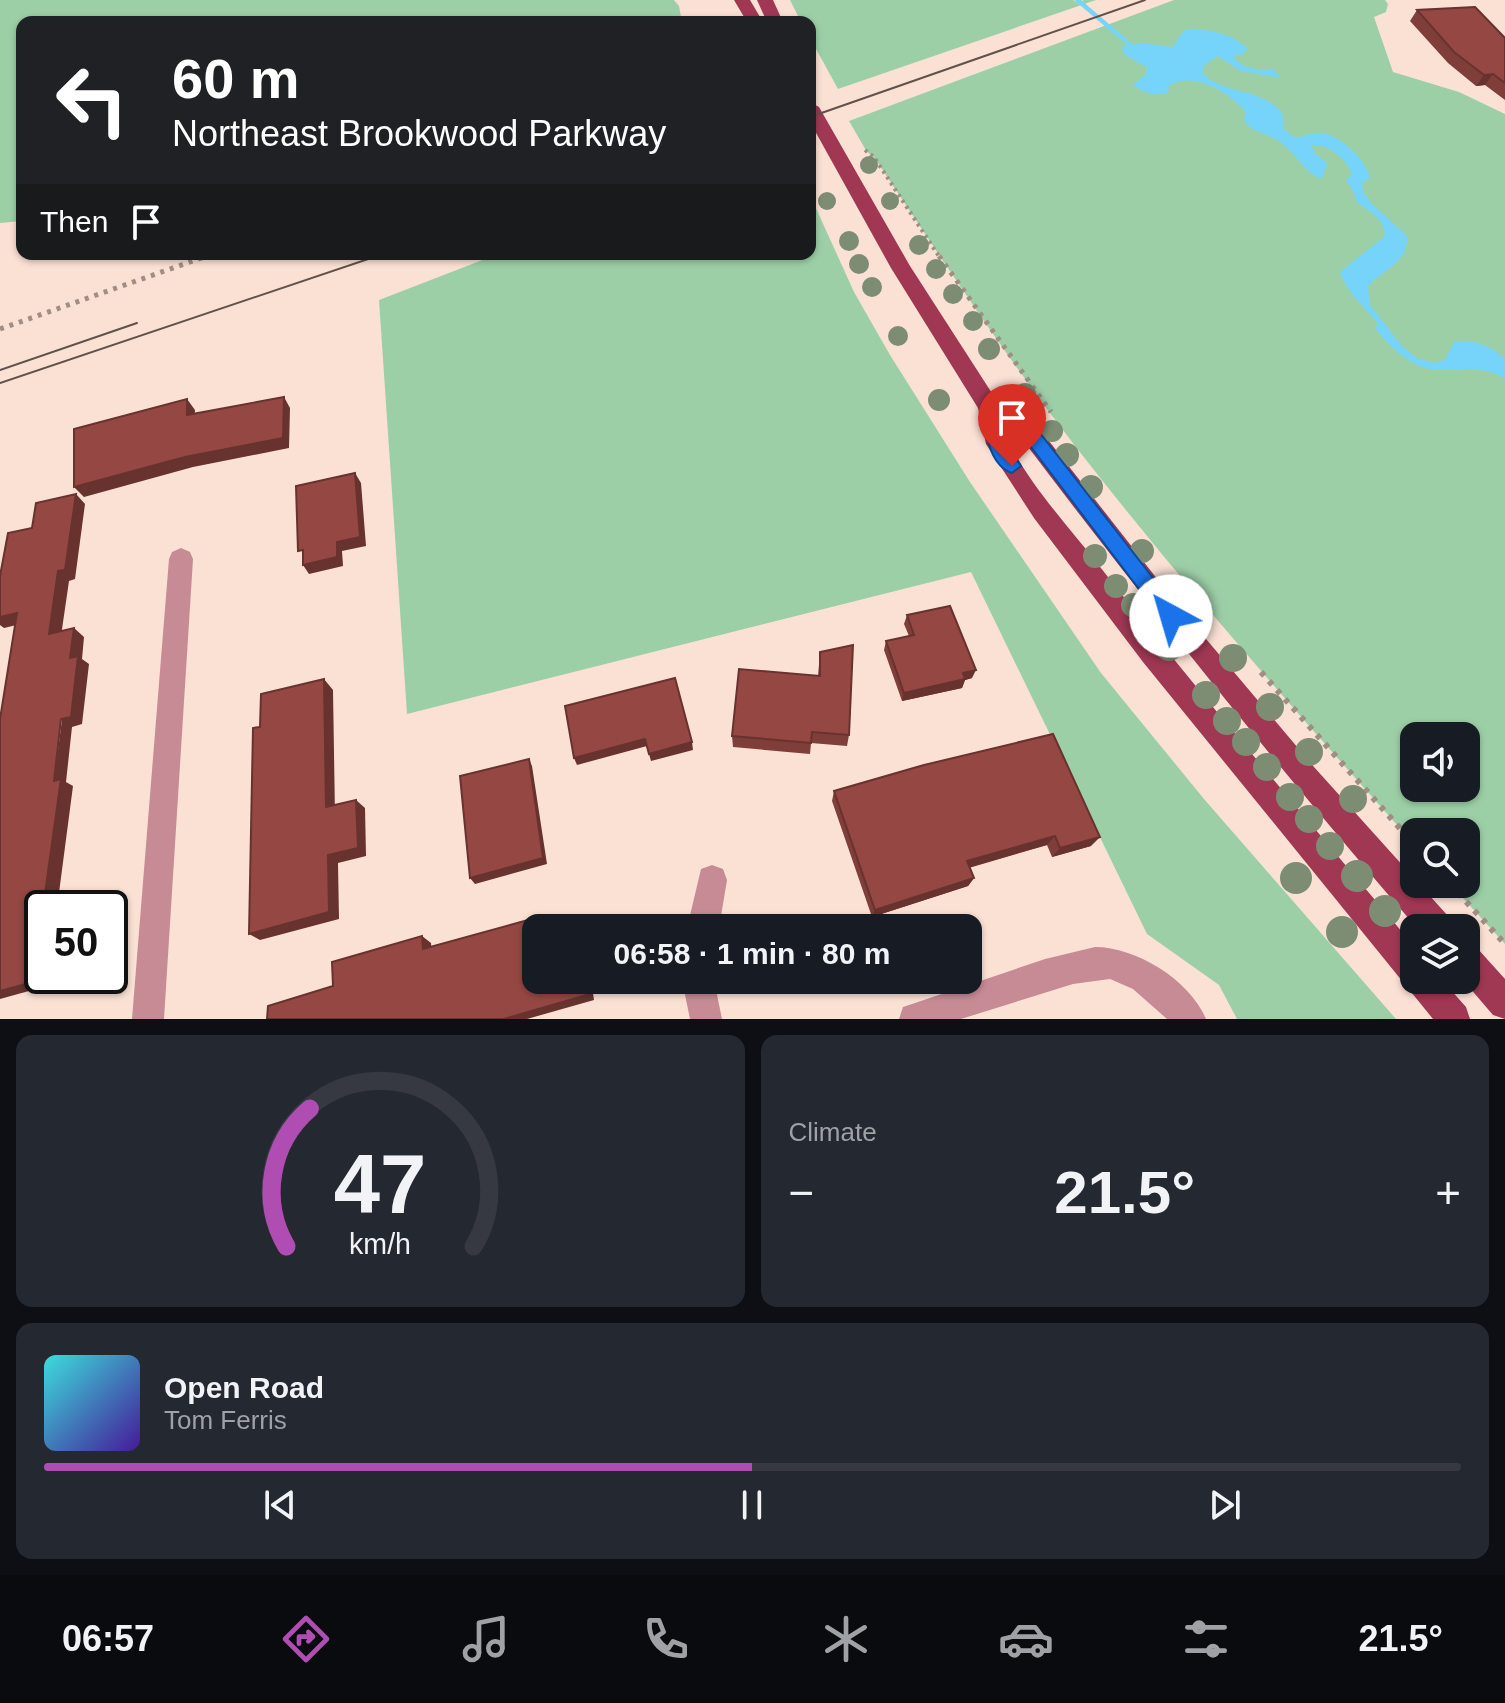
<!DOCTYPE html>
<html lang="en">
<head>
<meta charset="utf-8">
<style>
	body { margin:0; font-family:Helvetica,sans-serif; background:#242831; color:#f1f3f6; height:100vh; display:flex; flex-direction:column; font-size:30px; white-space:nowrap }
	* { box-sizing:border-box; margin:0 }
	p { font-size:26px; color:#9ea1a6 }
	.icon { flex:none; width:44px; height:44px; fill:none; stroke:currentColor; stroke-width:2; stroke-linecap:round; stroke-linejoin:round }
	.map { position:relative; height:1019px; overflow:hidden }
	.sheet { display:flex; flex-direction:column; gap:16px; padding:16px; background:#0d0f14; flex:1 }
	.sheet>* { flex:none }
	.hud { position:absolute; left:16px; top:16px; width:800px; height:244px; border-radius:16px; box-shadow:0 2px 6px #0004; background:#202124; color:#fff; overflow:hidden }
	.tools { position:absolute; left:1400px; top:722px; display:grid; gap:16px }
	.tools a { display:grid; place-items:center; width:80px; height:80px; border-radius:16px; background:#171b24; box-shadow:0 2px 6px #0004; font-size:40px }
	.speed { position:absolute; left:24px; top:890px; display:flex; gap:16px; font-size:40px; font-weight:700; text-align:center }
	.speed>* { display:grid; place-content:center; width:104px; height:104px; border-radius:50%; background:#171b24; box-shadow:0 2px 6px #0004; line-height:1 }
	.speed .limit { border:4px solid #111; border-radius:12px; background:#fff; color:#111 }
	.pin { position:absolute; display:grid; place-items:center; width:68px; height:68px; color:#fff; margin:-82px -34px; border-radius:50% 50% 50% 0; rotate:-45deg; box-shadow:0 0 8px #0007 }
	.pin .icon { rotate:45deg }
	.me { position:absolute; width:88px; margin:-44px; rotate:321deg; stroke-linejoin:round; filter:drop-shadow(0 0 6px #0008) }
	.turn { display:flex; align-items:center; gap:28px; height:168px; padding:0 24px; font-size:36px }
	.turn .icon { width:104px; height:104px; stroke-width:2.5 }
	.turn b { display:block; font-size:56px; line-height:68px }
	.then { display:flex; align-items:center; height:76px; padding:0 24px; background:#0003; gap:16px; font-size:30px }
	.big { font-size:60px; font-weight:800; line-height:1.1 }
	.sheet .card { flex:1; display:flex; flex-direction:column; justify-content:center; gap:12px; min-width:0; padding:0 28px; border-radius:16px; background:#242831 }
	.sheet .dial { align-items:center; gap:0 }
	.dial svg { height:208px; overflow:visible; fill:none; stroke:#363941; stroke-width:7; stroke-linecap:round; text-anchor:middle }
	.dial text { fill:#f1f3f6; stroke:none }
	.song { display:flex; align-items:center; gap:24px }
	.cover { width:96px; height:96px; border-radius:12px; background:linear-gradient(135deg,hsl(180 70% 55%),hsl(260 70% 35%)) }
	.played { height:8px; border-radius:4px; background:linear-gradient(90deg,#b04db3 50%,#363941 50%) }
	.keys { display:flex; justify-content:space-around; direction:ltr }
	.heat { display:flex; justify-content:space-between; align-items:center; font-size:44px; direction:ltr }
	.sheet .tiles { flex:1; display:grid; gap:16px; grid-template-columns:1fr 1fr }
	.card:last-child { grid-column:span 2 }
	.trip { position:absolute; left:522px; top:914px; width:460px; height:80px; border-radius:16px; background:#171b24; box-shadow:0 2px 6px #0004; font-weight:800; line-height:80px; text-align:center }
	.menu { display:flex; height:128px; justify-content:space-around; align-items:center; background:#090b0e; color:#9ea1a6 }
	.menu .icon { width:56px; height:56px }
	.menu .active { color:#b04db3 }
	.menu b { font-size:36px; color:#f1f3f6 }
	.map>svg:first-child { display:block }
	.green { fill:#9dcfa7; fill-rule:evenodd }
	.water { fill:#76d4fb }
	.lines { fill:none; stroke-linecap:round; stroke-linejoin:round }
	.stream { fill:#76d4fb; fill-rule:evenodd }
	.path-far2 { stroke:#a08e84; stroke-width:4; stroke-dasharray:3 4; stroke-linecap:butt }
	.path-far1 { stroke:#a08e84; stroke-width:5; stroke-dasharray:4 6; stroke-linecap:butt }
	.path { stroke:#a08e84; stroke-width:6; stroke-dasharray:5 7; stroke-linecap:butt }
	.minor { fill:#c78b96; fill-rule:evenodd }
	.major { fill:#a03854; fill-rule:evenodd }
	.tram { stroke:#60524b; stroke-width:2 }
	.tree { fill:#7d8d74 }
	.wall { fill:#803e3a }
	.shaded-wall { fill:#68322f }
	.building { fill:#954843; stroke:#68322f; stroke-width:2 }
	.route { fill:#1a73e8; stroke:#114b97; stroke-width:2 }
</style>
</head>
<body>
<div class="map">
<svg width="1505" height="1019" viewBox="0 0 1505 1019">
	<rect width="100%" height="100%" fill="#fbe1d4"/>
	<path class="green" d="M0,0H674L679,6L682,22H22V221L0,223Z
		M790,0H1073L1081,5L1083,0H1096L838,89L810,38V22H801Z
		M1174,0H1385L1388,4L1386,12L1374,17L1393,72L1459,92L1505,114V944L1450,884H1466V832H1414V844C1299,715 1185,587 1079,451C1006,357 940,257 874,157L867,152L849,121ZM1414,736H1466V788H1414Z
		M810,195L854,292L890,355L970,482L1101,673L1204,799L1396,1019H1237L1219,985L1147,934L971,572L407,714L379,300L498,254H810Z"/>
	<path class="water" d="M1194,29C1215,31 1232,34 1248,49L1243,54L1233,55C1242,71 1257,69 1273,69L1281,78L1241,71L1217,56L1205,65L1202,72C1221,95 1255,85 1282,112L1284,129L1295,138C1304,137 1311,132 1320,133C1338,133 1368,161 1370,178L1362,183L1364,193L1372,204L1407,236C1409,262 1384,269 1368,286L1370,305L1402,346L1417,358L1434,363L1445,360L1454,342C1474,339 1490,345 1505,359V379C1482,364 1462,371 1436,370C1415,370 1385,344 1375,327L1378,324C1364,305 1347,294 1340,272L1385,236C1384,217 1369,212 1356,201V196L1346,180L1352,174C1345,157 1329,144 1311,145L1316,154L1328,164L1321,179C1301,170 1295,150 1277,140C1264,132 1252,133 1244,120L1246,112C1229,93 1194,70 1169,86L1168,93C1153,96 1145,94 1133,85L1145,75L1148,68L1125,55L1121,47L1140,43L1173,47L1184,30Z"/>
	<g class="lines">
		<path class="stream" d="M1074,0H1081L1138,49V51H1134Z"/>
		<path class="path-far2" d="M865,150L874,157L940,258
			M202,258L212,254"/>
		<path class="path-far1" d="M939,256L1051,412
			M0,329L207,256"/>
		<path class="path" d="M1261,672L1414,844
			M1450,884L1505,944"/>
		<path class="minor" d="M181,548L190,552L193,559L164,1019H132L169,559L172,552Z
			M712,865L723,869L727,880L719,928H687L701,869Z
			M1095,947C1136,947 1190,980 1206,1019H1167L1133,989L1110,979L1073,984L961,1019H899L903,1007L915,1003L1045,959Z
			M682,980H714L722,1019H690Z"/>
		<path class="major" d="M734,0H750L763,22H747Z
			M757,0H773L783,22H767Z
			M810,102L819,107L910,266L997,401L1038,427L1180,608L1314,767L1414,878V884H1419L1449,917L1454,928H1417C1279,769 1149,607 1022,439L1005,428C1013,466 1068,526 1093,558C1196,690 1306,818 1414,946V980H1442L1466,1007L1470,1019H1433L1143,662L1034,518L986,444L978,408L891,268L810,122Z
			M1466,943L1477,948L1505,979V1019L1493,1015L1463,980H1466Z"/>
		<path class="tram" d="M810,117L1145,0
			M0,370L137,323
			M0,383L383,254"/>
	</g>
	<g class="tree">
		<circle cx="869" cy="165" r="9"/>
		<circle cx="827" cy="201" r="9"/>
		<circle cx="890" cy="201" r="9"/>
		<circle cx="849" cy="241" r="10"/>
		<circle cx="919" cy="245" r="10"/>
		<circle cx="859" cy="264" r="10"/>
		<circle cx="936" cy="269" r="10"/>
		<circle cx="872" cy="287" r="10"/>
		<circle cx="953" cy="294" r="10"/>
		<circle cx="973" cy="321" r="10"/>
		<circle cx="898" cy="336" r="10"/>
		<circle cx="989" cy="349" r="11"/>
		<circle cx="1025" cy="394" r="11"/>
		<circle cx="939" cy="400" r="11"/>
		<circle cx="1052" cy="431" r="11"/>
		<circle cx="1067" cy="455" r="12"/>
		<circle cx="1091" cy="487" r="12"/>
		<circle cx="1142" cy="551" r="12"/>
		<circle cx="1095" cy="556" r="12"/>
		<circle cx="1116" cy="586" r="12"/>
		<circle cx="1133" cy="605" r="12"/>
		<circle cx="1153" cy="629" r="14"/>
		<circle cx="1169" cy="647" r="14"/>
		<circle cx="1233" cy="658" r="14"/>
		<circle cx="1206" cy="695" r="14"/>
		<circle cx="1270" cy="707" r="14"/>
		<circle cx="1227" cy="721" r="14"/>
		<circle cx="1246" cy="742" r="14"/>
		<circle cx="1309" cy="752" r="14"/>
		<circle cx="1267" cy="767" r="14"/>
		<circle cx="1290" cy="797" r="14"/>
		<circle cx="1353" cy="799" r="14"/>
		<circle cx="1309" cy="819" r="14"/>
		<circle cx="1330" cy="846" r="14"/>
		<circle cx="1357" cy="876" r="16"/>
		<circle cx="1296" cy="878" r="16"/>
		<circle cx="1385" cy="911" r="16"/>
		<circle cx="1342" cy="932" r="16"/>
	</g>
	<path class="wall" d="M1417,10L1505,38V100L1485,85L1476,86L1448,63L1410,21Z
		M907,615L972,678L965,680L962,688L902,701L884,650L886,641L909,636L904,624Z
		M820,652L849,735L847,746L811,743L810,754L733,747L732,736L818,676Z
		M924,765L1091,846L1052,857L1047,845L970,867L974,878L968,886L872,917L832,801L834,791Z"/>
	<path class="shaded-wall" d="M1493,74L1485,85L1476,86L1484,75Z
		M284,397L290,408L289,448L193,467L84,497L74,487Z
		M187,399L195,410L194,425L187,415Z
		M355,473L361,483L366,546L342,551L343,566L309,574L303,565L337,542Z
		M76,494L85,504L75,579L69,581L60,643L49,634L58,571Z
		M17,613L29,622L4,628L0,625V617Z
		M74,628L84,637L82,659L89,664L82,724L72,727L66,782L73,786L57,908H43L54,781Z
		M976,670L972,678L965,680L962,688L902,701L904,693L963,673Z
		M324,679L333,690L335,816L326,807Z
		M645,739L647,746L577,765L574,758Z
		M692,742L693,750L651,761L649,754Z
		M529,759L532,766L547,864L475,884L470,878Z
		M356,800L365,808L366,856L338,863L339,919L260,940L249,934Z
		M1055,836L1047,845L962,870L967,861Z
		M1100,837L1091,846L1052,857L1060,848Z
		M974,878L968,886L872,917L875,910Z
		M42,916V976H48L47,986L0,999V991Z
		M535,918L541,925V928H536Z
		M422,936L431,943L432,955L423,949Z
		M588,980H591L594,1000L527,1019H504Z"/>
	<path class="building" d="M1475,7L1505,38V83L1493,74L1484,75L1454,52L1417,10Z
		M284,397L283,438L185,457L74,487V429L187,399V415Z
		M355,473L360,537L337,542V557L303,565V550L298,551L296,486Z
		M76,494L65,570L58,571L49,634L74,628L70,658L78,656L71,717L61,719L54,781L61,779L43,908H42V916L33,982L0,991V719L17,613L0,617V576L8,533L32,528L36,503Z
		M950,606L976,670L963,673L965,679L904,693L886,641L914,635L907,615Z
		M853,645L849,735L812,732L811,743L732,736L739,669L820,676V652Z
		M675,678L692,742L649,754L645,739L574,758L565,706Z
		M324,679L326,807L356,800L358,848L328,855L329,912L249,934L253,728L260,727L261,694Z
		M1053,734L1100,837L1060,848L1055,836L967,861L974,878L875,910L834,791L924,765Z
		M529,759L543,858L470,878L460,776Z
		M535,918L536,928V980H588L590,994L504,1019H267L268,1006L333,986L332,962L422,936L423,949Z"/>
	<path class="route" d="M989,401L1036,428L1178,610L1180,616L1178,622L1171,625L1164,622L1024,438L1001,423L1005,442L1021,466L1012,473C988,465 985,428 981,407Z"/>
</svg>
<div class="tools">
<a><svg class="icon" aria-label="sound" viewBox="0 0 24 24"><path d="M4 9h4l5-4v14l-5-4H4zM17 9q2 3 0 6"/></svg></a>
<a><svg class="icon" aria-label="search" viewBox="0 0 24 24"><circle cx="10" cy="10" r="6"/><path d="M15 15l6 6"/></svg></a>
<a><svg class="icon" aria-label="layers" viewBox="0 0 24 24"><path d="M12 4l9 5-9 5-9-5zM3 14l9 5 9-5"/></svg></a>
</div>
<div class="speed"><div class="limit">50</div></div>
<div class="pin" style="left:1012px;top:466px;background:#d93025"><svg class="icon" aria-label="arrive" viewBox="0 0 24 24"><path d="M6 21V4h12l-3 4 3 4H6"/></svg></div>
<svg class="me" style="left:1171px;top:616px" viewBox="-20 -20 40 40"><circle r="19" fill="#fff"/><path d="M0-13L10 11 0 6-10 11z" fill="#1a73e8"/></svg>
<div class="trip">06:58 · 1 min · 80 m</div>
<div class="hud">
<div class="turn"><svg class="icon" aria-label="left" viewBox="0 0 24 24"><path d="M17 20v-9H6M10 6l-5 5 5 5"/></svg><div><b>60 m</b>Northeast Brookwood Parkway</div></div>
<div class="then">Then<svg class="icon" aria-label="arrive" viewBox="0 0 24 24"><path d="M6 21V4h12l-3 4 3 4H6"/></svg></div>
</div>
</div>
<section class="sheet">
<div class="tiles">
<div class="card dial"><svg viewBox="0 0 100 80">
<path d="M14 69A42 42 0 1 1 86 69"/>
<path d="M14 69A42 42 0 0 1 23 16" stroke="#b04db3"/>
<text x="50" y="56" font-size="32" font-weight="700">47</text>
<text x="50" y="72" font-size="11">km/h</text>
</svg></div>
<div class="card"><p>Climate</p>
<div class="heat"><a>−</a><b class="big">21.5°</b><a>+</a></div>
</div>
<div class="card">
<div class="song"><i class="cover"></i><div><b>Open Road</b><p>Tom Ferris</p></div></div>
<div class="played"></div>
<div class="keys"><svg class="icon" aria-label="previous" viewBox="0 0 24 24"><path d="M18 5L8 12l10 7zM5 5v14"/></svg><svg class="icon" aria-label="pause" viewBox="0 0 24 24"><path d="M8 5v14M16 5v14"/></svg><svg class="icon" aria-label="next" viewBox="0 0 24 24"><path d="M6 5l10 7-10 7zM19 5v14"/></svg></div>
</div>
</div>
</section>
<nav class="menu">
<b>06:57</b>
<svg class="icon active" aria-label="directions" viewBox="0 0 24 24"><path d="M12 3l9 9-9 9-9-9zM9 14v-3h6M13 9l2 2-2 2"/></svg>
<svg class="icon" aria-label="music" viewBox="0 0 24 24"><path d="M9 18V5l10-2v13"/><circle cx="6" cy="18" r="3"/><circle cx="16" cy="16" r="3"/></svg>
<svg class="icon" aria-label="phone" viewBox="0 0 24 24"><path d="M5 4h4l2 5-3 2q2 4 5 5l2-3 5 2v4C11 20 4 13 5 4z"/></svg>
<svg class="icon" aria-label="climate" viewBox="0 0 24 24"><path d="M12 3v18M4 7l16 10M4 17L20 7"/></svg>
<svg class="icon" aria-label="car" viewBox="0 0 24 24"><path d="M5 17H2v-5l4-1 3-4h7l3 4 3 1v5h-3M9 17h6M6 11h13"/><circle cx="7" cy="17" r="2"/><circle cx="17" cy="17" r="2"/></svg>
<svg class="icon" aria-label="filters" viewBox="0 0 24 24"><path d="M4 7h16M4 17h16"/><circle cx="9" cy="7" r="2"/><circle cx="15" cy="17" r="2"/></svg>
<b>21.5°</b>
</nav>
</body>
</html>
